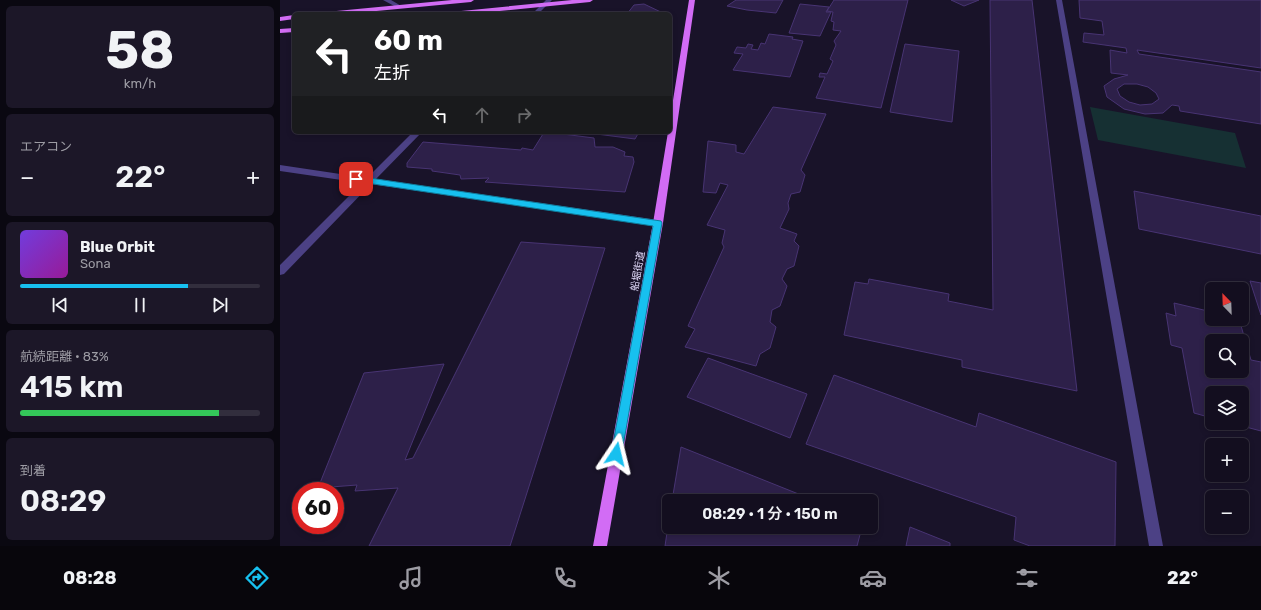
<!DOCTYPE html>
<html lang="ja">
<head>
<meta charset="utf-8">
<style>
	body { margin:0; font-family:Rubik,"Noto Sans JP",sans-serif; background:#1c1728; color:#f1f3f6; height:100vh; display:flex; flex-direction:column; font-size:15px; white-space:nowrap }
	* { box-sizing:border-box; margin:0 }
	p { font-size:13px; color:#9d9ca4 }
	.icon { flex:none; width:22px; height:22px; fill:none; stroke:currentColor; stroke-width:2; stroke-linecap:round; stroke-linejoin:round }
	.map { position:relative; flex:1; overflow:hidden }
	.details { display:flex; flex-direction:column; gap:6px; padding:6px; background:#0a0811; width:280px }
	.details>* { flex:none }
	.guide { position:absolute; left:12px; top:12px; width:380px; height:122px; border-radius:6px; box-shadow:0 2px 6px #0003,0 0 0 1px #322e3d; background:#202124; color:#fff; overflow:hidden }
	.needle { width:26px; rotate:337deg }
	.buttons { position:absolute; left:925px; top:282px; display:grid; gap:8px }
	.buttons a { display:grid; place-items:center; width:44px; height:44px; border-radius:6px; background:#130e1f; box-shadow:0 2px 6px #0003,0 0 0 1px #322e3d; font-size:20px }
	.speed { position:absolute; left:12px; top:482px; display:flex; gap:8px; font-size:20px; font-weight:700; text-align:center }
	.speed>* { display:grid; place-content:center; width:52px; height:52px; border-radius:50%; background:#130e1f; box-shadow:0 2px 6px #0003,0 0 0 1px #322e3d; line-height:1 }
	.speed .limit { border:6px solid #d22; background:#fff; color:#111 }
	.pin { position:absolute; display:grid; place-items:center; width:34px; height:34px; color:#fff; margin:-17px; border-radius:8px; box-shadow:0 2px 6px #0006 }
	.me { position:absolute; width:44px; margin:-22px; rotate:10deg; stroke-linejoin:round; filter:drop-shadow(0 0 3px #0008) }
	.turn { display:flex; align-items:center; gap:14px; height:84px; padding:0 16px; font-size:18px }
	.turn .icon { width:52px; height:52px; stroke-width:2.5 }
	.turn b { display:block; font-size:28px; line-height:34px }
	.lanes { display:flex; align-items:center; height:38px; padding:0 16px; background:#0003; justify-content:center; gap:20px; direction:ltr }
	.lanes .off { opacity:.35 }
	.big { font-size:30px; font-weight:600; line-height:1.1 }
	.details .widget { flex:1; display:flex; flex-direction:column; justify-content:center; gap:6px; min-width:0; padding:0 14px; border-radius:6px; background:#1c1728 }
	.details .dial { align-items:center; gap:0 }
	.dial b { font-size:52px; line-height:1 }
	.song { display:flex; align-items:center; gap:12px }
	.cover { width:48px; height:48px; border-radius:6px; background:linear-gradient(135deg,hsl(260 70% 55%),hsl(300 70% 35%)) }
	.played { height:4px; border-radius:2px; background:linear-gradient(90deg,#17c0ef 70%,#322e3d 70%) }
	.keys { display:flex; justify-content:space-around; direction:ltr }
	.heat { display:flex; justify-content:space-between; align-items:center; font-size:22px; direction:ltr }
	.charge { height:6px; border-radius:3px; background:linear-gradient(90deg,#34c759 83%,#322e3d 0) }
	.trip { position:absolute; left:382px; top:494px; width:216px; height:40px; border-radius:6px; background:#130e1f; box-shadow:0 2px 6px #0003,0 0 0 1px #322e3d; font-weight:600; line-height:40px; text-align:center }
	.tab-bar { display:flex; height:64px; justify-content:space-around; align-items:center; background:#08060c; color:#9d9ca4 }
	.tab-bar .icon { width:28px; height:28px }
	.tab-bar .selected { color:#17c0ef }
	.tab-bar b { font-size:18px; color:#f1f3f6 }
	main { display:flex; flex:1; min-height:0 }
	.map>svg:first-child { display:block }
	.green { fill:#163033 }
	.building { fill:#2d2049; stroke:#483473; fill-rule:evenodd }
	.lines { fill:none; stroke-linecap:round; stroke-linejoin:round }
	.minor { fill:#4c4185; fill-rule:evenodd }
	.major { fill:#d26cf5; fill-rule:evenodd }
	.route { fill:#17c0ef; stroke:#0f7d9b }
	.labels { text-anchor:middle; stroke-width:4; stroke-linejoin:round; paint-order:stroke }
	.street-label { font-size:10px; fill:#e4ddfd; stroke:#191329 }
</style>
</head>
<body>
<main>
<section class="details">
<div class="widget dial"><b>58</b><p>km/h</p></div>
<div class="widget"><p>エアコン</p>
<div class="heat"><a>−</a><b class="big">22°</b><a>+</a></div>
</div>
<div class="widget">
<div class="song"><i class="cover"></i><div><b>Blue Orbit</b><p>Sona</p></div></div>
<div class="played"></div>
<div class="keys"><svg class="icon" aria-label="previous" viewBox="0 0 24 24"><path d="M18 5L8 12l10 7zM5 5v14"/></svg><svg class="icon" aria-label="pause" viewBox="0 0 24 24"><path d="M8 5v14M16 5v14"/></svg><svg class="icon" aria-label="next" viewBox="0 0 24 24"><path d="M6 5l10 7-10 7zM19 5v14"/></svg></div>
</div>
<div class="widget"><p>航続距離 · 83%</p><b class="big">415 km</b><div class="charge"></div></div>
<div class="widget"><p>到着</p><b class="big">08:29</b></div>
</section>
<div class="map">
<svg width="981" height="546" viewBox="0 0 981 546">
	<rect width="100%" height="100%" fill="#191329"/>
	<path class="green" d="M810,107L955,133L966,168L818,140Z"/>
	<path class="building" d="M456,0H503L496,13L467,10L447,6Z
		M554,0H628L601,108L536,98L545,77H539L540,73L547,74L553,61L550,59L556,45L554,41L561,31L553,30L554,22L551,21L553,12L547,11Z
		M671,0H699L684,6Z
		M710,0H752L797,391L682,367V360L564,335L575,282L588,284L589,279L669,294L668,301L713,310Z
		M799,0H981V68L857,50L859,54L981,72V124L900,111L899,106L892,105L883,113L865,114L844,109L827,97L824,86L834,79L848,75L831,73L830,50L847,53L846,48L803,42L804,33L824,35L822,21L800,18ZM844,84H857L868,87L876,93L879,99L872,104L860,105L849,102L840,96L837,89Z
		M364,4L385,14H347L354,5Z
		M520,4L549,7L546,12H551L540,36L509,33Z
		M489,34L513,37L512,39L523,41L510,77L453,70L463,54L454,53L457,47L466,48L468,44L473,45L471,49L478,50L481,43L485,44Z
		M625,44L679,51L672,122L610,112Z
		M493,107L546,114L521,170L525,175L520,192L511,194L508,203L509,209L500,228L517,234L514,241L519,246L514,266L507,269L502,279L507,286L500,306L492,310L490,322L496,327L490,348L480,354L476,366L405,347L415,329L408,326L444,247L442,243L445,230L427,225L448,185L440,183L436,193L423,192L428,141L456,145V152L464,154Z
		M267,132L314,138L315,147H333L345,152L344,156L353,157L354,162L345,192L205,182L209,178L181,179L180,175L152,171V169L127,167V163L143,142L241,150L242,148L253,150L263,134Z
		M301,132H359L355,139Z
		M854,191L981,216V254L859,229Z
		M241,242L325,248L230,546H89L118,488L75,491L77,485L38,488L84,373L164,364L125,460L133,458Z
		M970,281L981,283V315Z
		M894,303L932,312V319H959L971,360L981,362V431L951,423H962V393H932V418L914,413L902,348L891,345L886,313L896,316ZM932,341H962V371H932Z
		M428,358L527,394L510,438L407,397Z
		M554,375L696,427L699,413L836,462L835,546H750L734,540L736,517L526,444Z
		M401,447L536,501H392Z
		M389,519V527H582L577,546H385Z
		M630,527L670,543V546H626Z"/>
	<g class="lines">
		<path class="minor" d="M103,0H111L123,7L118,8Z
			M266,0H272L258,14H252Z
			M776,0H782L883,546H869Z
			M133,132H142L96,179L378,220L383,223L378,226L91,184L4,274L0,275V265L82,183L0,171V165L87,178Z"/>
		<path class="major" d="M172,0H194L191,2L65,14H43L46,12Z
			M292,0H313L310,2L189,14H168L171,12Z
			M409,0H415L383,223L327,546H313L373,223L388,132H390V119Z
			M14,15V19L0,21V17Z
			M14,28V32L0,33V29Z"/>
	</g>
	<path class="route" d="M76,176L381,221L382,223L341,458L336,460L332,458L331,454L373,226L73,181V177Z"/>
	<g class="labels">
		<g class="street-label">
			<text transform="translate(357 271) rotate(-80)" y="4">船堀街道</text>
		</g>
	</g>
</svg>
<div class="buttons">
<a><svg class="needle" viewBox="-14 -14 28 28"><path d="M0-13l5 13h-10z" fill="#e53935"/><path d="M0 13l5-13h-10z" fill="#9d9ca4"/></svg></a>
<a><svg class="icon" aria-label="search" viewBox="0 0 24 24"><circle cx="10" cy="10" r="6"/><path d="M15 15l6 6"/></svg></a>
<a><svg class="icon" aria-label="layers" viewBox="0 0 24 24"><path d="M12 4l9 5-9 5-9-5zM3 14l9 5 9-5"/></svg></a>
<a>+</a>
<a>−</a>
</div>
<div class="speed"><div class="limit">60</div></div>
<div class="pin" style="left:76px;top:179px;background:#d93025"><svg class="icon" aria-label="arrive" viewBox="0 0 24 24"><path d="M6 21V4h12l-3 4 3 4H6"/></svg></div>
<svg class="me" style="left:336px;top:454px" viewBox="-20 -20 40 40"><path d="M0-17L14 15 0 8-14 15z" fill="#17c0ef" stroke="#fff" stroke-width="4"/></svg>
<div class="trip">08:29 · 1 分 · 150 m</div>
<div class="guide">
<div class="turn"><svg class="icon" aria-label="left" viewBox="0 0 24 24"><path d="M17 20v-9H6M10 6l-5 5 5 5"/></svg><div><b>60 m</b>左折</div></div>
<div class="lanes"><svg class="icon" aria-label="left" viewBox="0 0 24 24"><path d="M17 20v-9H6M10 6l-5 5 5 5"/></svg><svg class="icon off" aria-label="ahead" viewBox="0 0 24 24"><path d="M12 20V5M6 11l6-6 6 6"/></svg><svg class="icon off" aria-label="right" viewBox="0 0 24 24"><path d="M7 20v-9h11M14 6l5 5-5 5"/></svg></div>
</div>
</div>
</main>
<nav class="tab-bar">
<b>08:28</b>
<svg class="icon selected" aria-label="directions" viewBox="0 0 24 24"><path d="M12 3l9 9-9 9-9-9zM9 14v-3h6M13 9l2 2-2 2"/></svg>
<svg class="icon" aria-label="music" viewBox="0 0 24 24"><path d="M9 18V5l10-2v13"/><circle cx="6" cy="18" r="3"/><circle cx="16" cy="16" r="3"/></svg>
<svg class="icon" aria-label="phone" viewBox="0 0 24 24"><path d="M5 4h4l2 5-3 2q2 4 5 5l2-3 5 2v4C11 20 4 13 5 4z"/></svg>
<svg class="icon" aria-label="climate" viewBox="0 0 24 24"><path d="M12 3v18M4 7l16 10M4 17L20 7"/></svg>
<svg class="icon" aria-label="car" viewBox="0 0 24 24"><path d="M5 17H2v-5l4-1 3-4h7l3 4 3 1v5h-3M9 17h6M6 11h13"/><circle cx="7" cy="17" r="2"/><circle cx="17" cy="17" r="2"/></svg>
<svg class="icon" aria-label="filters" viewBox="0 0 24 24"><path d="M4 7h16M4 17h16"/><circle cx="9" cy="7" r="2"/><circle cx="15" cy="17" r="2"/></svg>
<b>22°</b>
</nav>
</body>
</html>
